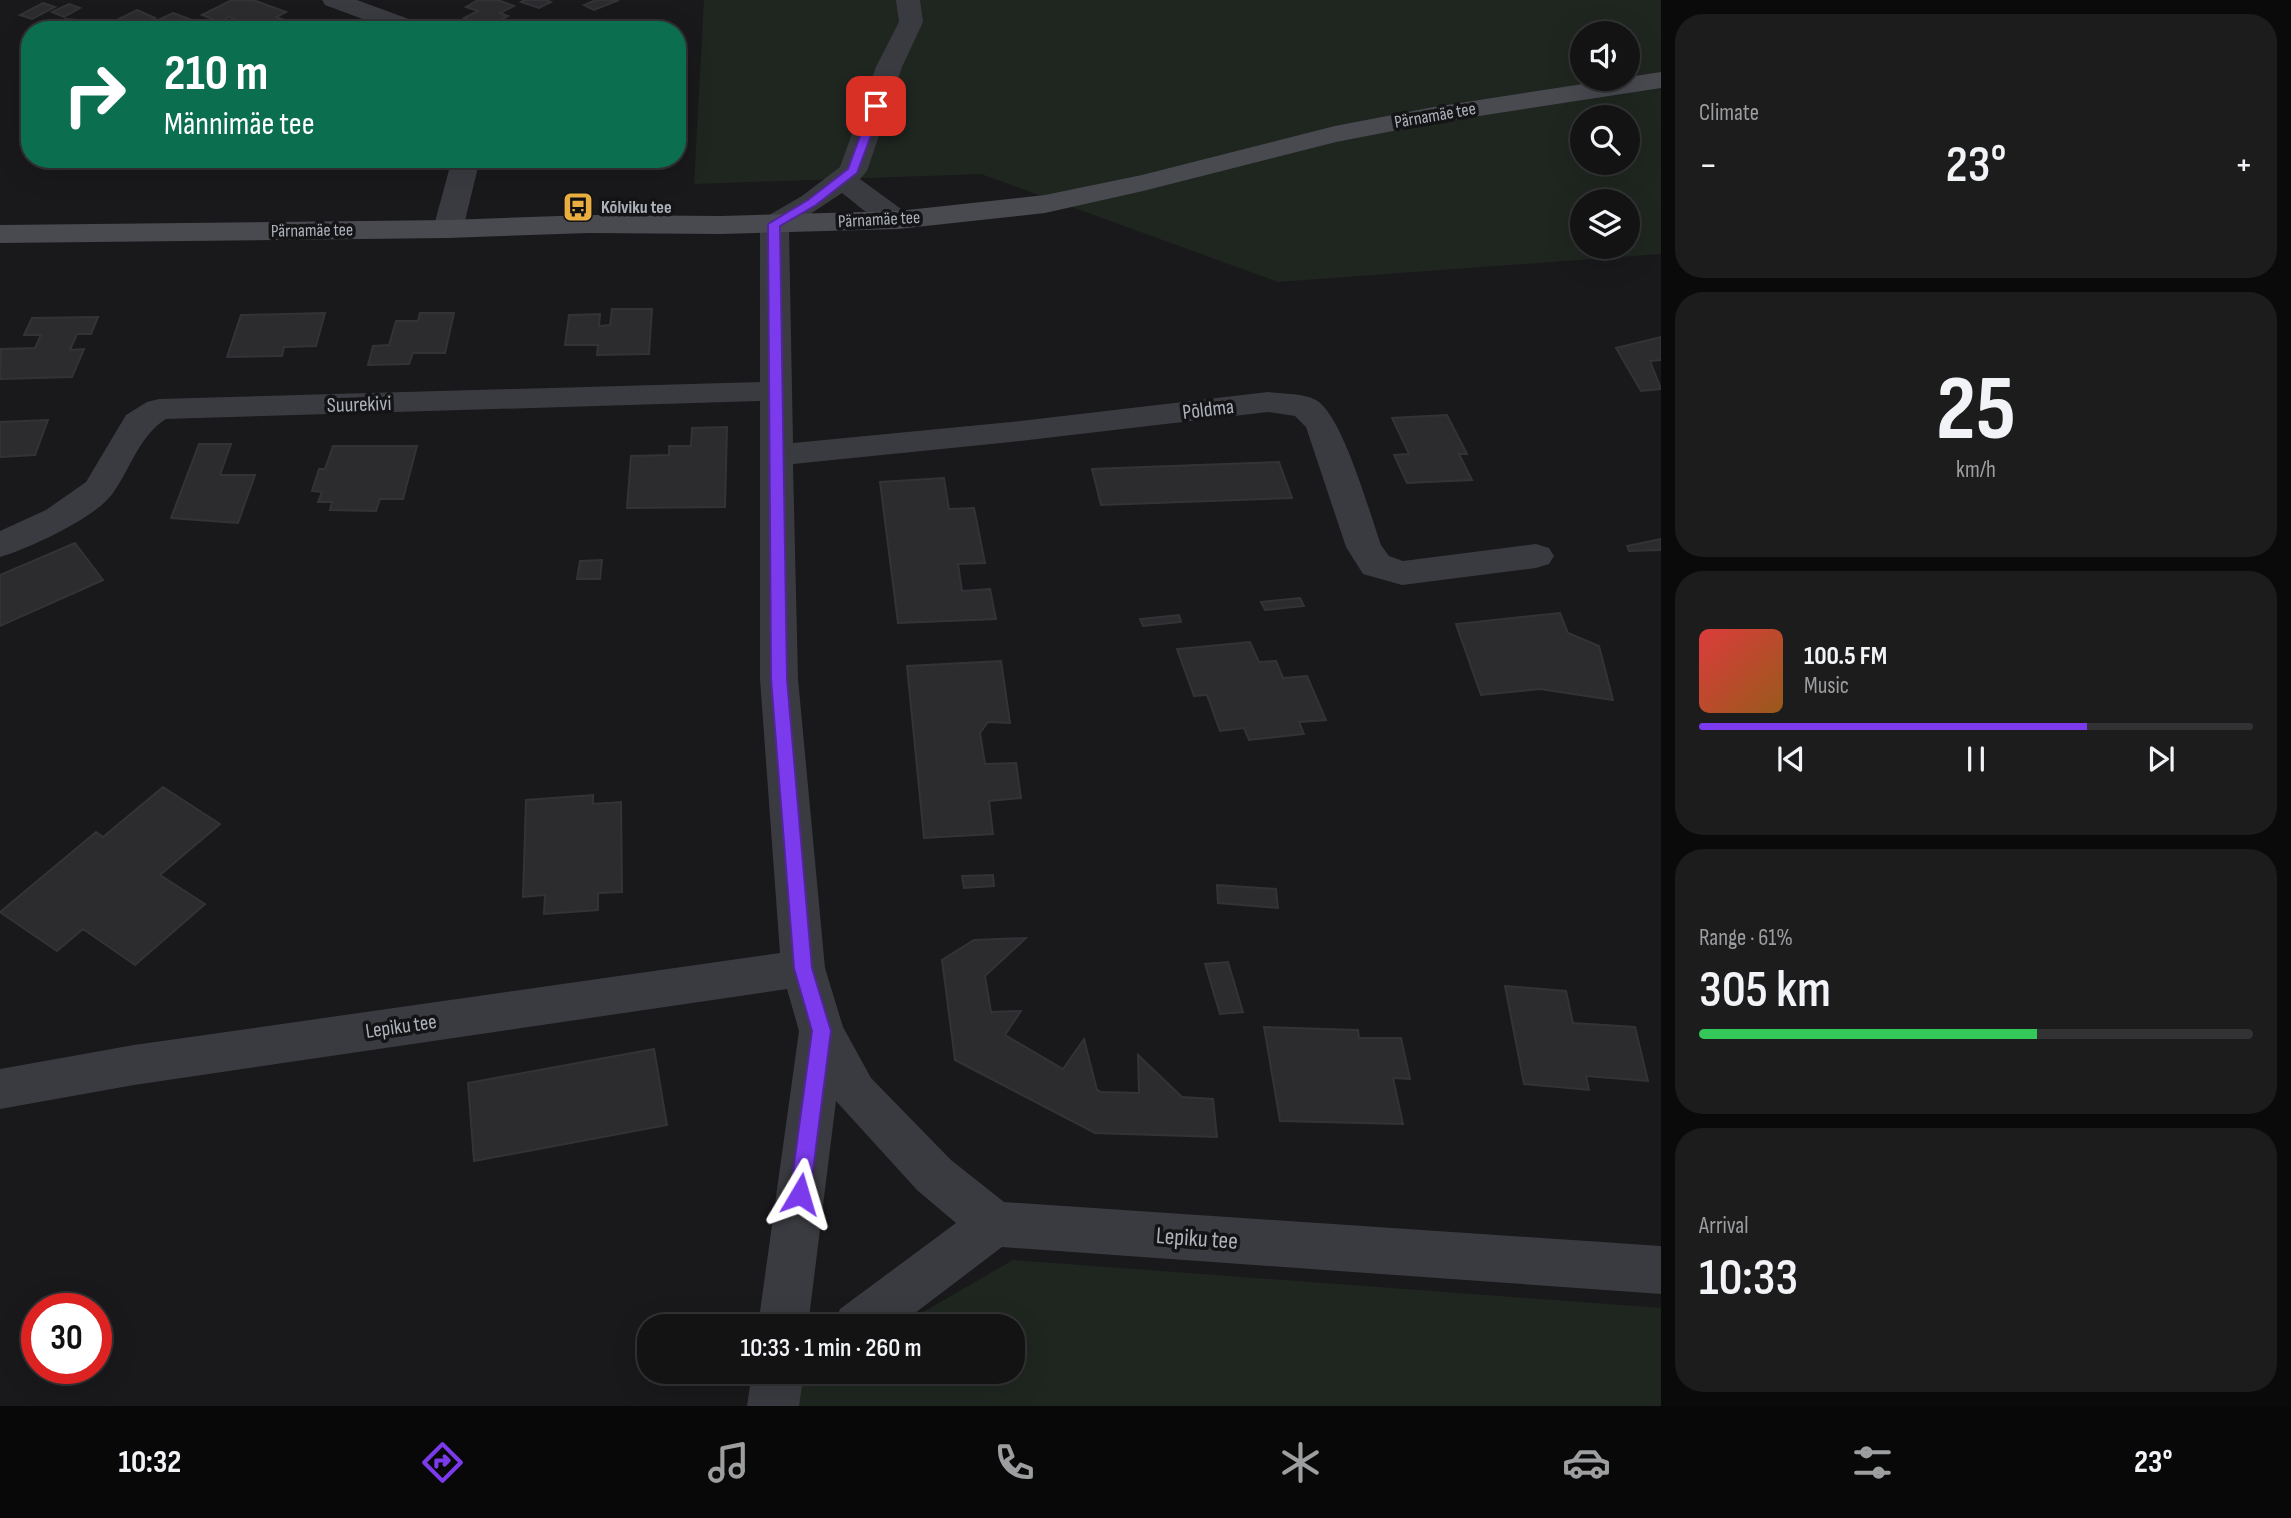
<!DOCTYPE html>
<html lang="en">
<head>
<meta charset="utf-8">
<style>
	body { margin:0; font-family:"Sofia Sans Condensed",sans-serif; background:#1c1c1d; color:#f1f3f6; height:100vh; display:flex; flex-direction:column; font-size:26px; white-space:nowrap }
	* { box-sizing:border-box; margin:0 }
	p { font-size:23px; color:#9d9ea0 }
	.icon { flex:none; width:38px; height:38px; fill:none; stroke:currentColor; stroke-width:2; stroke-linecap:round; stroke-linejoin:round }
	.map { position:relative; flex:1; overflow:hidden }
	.sheet { display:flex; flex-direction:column; gap:14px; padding:14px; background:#0a0a0b; width:630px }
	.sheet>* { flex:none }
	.banner { position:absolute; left:21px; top:21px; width:665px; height:147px; border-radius:28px; box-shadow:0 7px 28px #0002,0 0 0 2px #323234; background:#0b6e4f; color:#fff; overflow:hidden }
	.buttons { position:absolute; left:1570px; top:21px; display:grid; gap:14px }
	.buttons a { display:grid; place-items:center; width:70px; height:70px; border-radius:50%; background:#131314; box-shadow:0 7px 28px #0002,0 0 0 2px #323234; font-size:35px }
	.speed { position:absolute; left:21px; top:1293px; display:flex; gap:14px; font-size:35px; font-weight:700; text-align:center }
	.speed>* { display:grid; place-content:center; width:91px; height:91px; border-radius:50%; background:#131314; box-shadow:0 7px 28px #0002,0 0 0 2px #323234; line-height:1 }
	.speed .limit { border:10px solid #d22; background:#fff; color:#111 }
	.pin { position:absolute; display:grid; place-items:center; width:60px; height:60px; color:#fff; margin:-30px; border-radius:14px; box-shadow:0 4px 10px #0006 }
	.me { position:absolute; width:77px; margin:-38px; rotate:7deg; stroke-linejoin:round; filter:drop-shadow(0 0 5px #0008) }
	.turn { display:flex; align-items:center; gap:24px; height:147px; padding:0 28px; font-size:32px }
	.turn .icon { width:91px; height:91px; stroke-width:2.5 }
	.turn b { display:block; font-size:49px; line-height:60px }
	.big { font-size:52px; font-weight:600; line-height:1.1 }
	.sheet .card { flex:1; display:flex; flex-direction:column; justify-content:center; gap:10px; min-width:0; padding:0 24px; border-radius:28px; background:#1c1c1d }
	.sheet .dial { align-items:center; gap:0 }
	.dial b { font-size:91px; line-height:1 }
	.song { display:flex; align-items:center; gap:21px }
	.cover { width:84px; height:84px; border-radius:10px; background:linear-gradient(135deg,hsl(0 70% 55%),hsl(30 70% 35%)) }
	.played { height:7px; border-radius:4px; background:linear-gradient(90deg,#7c3aed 70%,#323234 70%) }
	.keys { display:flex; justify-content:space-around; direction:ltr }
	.heat { display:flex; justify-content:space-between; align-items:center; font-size:38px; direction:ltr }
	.charge { height:10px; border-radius:5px; background:linear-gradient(90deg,#34c759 61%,#323234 0) }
	.trip { position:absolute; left:637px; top:1314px; width:388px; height:70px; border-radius:28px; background:#131314; box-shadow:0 7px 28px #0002,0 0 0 2px #323234; font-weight:600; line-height:70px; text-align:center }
	.menu { display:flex; height:112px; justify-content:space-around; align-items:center; background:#080808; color:#9d9ea0 }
	.menu .icon { width:49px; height:49px }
	.menu .current { color:#7c3aed }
	.menu b { font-size:32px; color:#f1f3f6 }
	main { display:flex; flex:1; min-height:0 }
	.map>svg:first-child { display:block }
	.green { fill:#1f2620; fill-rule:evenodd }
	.building { fill:#2c2c2f; stroke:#333337; stroke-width:2 }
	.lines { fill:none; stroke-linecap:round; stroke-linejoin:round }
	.minor { fill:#3a3b40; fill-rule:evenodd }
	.secondary { fill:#484a50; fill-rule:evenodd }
	.route { fill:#7c3aed; stroke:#51269a; stroke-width:2 }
	.labels { text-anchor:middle; stroke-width:7; stroke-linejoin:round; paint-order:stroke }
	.far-street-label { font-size:18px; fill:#acb1ba; stroke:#141416 }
	.far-poi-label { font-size:18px; font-weight:bold; fill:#acb1ba; stroke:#141416; text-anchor:start }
	.street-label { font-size:21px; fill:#acb1ba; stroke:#141416 }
	.near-street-label { font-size:24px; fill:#acb1ba; stroke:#141416 }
</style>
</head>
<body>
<main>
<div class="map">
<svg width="1661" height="1406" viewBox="0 0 1661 1406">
	<rect width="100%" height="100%" fill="#19191b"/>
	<path class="green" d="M704,0H1661V254L1278,282L981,174L694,184ZM1582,33H1628V79H1582ZM1582,117H1628V163H1582ZM1582,201H1628V247H1582Z
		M1013,1260L1661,1308V1406H797L800,1385L822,1372H1013V1326H899Z"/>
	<path class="building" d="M232,0H253L286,12L276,17L293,23L282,30H263L229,17L220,22L202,15Z
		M478,0H498L514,6L500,13L508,16L488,27L464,18L478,11L466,7Z
		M524,0H546L551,2L539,8L521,2Z
		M596,0H619L594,10L584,5Z
		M43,3L55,7L32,19L20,15Z
		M69,4L80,8L64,17L52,12Z
		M137,10L155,18L135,27L117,20Z
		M173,13L189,19L170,29L154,22Z
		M65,19L110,22L105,28L59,25Z
		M514,159H560V166L513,167Z
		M612,309H652L649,354L597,355L598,345H565L569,315L600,314L599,326L610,325Z
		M325,313L316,346L284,347L282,356L227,357L241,315Z
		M420,313H454L445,353H413L409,364L368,365L373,346L389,345L396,321H418Z
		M98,317L91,334H77L70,350L84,349L72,377L0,379L1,349L35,348L41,335H24L32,318Z
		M1661,337V360L1650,361L1661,389L1641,391L1616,348Z
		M1447,415L1467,454H1459L1472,480L1407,483L1394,455L1409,454L1392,418Z
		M48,420L35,455L0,457V422Z
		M727,427L725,507L627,508L631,456L669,455V446H691L692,428Z
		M199,444H231L220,475H255L238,523L171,518Z
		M333,446H417L403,499H380L376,511L330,510L332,502H318L322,492L312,491L319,469H325Z
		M1279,462L1292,498L1101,505L1092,469Z
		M944,478L949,509L974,508L985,563L958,564L962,591L990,589L996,619L898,623L880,482Z
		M1661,539V550L1629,551L1627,546Z
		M75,543L103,580L0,626V575Z
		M602,560L600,579H577L580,561Z
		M1300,598L1304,606L1265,610L1261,602Z
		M1560,613L1568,633L1599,646L1613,700L1540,689L1481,695L1456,624Z
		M1179,615L1181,622L1143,626L1140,619Z
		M1250,642L1259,662L1276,661L1283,678L1307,676L1326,720L1299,722L1304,734L1249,740L1244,728L1220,731L1207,695L1194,696L1177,649Z
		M1001,661L1010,723L988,722L980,733L985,764L1016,763L1021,798L989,801L993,834L924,838L907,666Z
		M163,787L220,824L160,875L205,904L135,965L83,929L57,951L0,912L96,832L103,837Z
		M593,795V804L621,802L622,892L598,893V910L544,914L545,895L523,897L526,800Z
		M993,875L994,886L964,888L962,876Z
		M1217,885L1276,889L1278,908L1218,903Z
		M1026,938L985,976L991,1012L1021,1011L1005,1035L1063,1069L1084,1039L1097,1090L1101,1092L1139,1093L1138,1055L1182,1097L1213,1099L1217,1137L1095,1133L955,1060L942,960L974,940Z
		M1228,962L1243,1012L1220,1014L1205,964Z
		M1505,986L1566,991L1573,1023L1635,1027L1648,1081L1586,1076L1589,1090L1524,1084Z
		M1264,1027L1358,1030L1359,1038H1401L1410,1079L1393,1078L1403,1124L1280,1121Z
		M654,1049L667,1125L474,1161L468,1083Z"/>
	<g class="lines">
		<path class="minor" d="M322,0H357L425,25L428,30H392L325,5Z
			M896,0H920L923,22L902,67L867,171L860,179L908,214L912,220L908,226C884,232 861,207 842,193L789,228L793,443L1011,422L1268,392C1282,394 1303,393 1316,400C1342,414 1370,514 1381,545L1389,556L1403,561L1536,544L1549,548L1554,556L1549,564L1536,568L1402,585L1363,574L1346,547L1306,427L1295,416L1268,412L1011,442L793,464L798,679L825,968L843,1027L871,1078L951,1160L1004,1202L1661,1246V1294L1002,1247L898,1326H833L840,1309L956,1223L917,1190L836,1101L808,1326H758L799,1031L787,989L134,1085L0,1109V1069L134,1045L780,953L760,679V401L166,419C139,436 131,468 113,493C97,517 28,549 0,557V531L46,510L86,482L126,415L147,402L159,399L760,382V224L764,218L802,196L840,167L876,67L899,22Z
			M452,159H480L463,229L458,235L448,238L438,235L433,229Z
			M752,1372H804L799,1406H747Z"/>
		<path class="secondary" d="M1661,72V88L1434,123L1336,142L1143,191L1045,213L898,229L721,234L589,233L448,238L0,243V225L448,220L589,215L721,216L898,211L1045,195L1142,175L1335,126L1434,107Z"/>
	</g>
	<path class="route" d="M876,102L882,106L857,173L816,205L780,226L787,679L812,968L831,1031L810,1194L807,1200L800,1203L793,1200L790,1194L812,1031L794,968L771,679L768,224L808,200L848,169L871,106Z"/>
	<defs>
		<g id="bus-square" transform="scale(1.575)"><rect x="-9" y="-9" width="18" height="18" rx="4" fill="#ebaf41" stroke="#141416"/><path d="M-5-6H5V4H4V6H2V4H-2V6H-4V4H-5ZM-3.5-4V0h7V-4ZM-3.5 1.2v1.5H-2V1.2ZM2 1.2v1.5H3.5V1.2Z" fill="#111"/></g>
	</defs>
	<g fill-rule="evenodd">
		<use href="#bus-square" x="578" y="207"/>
	</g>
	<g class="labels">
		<g class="far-street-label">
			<text transform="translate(1435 115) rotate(-10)" y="6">Pärnamäe tee</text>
			<text transform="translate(879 219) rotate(-3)" y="6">Pärnamäe tee</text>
			<text transform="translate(312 230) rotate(-1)" y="6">Pärnamäe tee</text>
		</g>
		<g class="far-poi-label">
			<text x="601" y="213">Kõlviku tee</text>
		</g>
		<g class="street-label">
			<text transform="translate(359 404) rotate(-2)" y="7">Suurekivi</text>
			<text transform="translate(1208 409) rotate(-7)" y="7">Põldma</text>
			<text transform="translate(401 1026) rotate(-8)" y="7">Lepiku tee</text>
		</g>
		<g class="near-street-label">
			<text transform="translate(1197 1238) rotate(4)" y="8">Lepiku tee</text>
		</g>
	</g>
</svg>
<div class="buttons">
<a><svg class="icon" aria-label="sound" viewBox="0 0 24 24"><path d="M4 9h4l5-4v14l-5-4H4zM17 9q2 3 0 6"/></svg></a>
<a><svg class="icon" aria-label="search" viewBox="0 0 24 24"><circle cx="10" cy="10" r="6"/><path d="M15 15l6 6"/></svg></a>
<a><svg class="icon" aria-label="layers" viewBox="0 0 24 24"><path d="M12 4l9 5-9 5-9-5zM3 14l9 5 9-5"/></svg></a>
</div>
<div class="speed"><div class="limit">30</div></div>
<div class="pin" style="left:876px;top:106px;background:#d93025"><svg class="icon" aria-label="arrive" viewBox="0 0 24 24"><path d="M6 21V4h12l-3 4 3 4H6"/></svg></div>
<svg class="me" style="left:800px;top:1194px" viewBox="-20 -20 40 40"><path d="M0-17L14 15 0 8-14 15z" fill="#7c3aed" stroke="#fff" stroke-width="4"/></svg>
<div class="trip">10:33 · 1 min · 260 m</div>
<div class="banner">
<div class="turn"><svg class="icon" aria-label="right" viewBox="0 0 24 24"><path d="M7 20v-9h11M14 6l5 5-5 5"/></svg><div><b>210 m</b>Männimäe tee</div></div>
</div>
</div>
<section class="sheet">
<div class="card"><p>Climate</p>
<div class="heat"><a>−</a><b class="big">23°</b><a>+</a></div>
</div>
<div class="card dial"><b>25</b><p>km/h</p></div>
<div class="card">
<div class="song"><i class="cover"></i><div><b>100.5 FM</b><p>Music</p></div></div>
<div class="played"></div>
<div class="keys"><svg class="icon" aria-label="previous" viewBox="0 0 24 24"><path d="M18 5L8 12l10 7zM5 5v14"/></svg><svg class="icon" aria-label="pause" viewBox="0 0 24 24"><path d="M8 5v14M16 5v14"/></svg><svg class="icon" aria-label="next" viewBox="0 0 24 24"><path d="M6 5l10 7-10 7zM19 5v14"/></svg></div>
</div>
<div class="card"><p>Range · 61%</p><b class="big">305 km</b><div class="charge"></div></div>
<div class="card"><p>Arrival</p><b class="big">10:33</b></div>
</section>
</main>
<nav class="menu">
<b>10:32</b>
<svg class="icon current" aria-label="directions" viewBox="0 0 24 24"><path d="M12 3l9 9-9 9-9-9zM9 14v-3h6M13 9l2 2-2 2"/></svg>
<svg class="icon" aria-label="music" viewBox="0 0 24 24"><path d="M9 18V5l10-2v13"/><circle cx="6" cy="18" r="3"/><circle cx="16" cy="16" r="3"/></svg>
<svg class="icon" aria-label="phone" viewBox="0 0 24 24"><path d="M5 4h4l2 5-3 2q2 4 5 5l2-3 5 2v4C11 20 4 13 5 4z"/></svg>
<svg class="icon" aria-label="climate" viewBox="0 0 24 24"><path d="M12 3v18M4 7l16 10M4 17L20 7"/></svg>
<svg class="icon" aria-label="car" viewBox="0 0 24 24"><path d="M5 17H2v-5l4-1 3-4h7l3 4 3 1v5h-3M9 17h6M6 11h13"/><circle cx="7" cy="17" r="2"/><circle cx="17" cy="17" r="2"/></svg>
<svg class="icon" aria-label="filters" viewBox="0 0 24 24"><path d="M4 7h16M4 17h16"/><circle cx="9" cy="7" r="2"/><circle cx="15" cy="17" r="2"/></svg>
<b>23°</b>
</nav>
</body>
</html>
